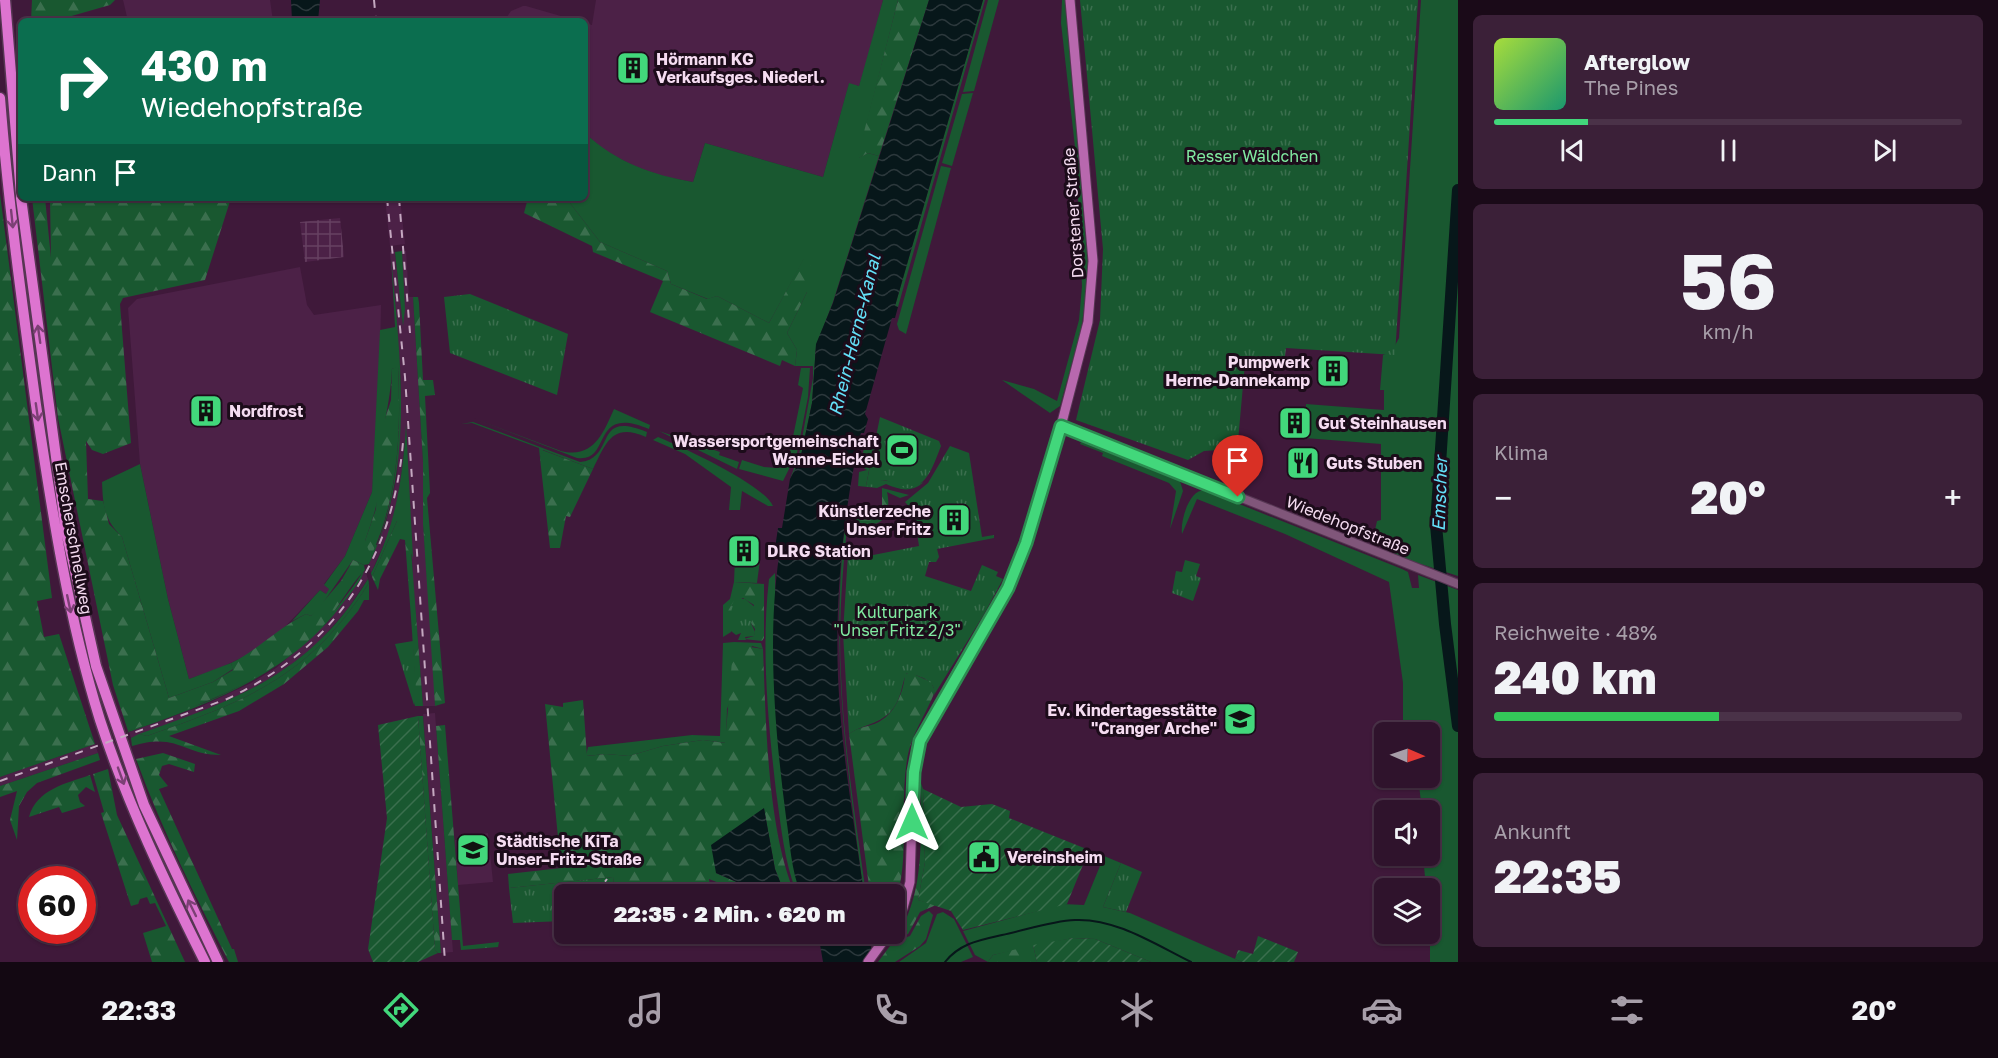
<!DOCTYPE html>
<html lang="de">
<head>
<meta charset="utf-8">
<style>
	body { margin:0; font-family:"Golos Text",sans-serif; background:#3b2038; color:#f1f3f6; height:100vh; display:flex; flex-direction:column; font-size:22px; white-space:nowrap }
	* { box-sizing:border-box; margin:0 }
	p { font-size:20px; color:#a79ea9 }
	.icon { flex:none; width:33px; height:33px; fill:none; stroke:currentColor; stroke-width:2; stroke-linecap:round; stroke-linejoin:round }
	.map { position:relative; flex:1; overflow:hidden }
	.details { display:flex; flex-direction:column; gap:15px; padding:15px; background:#1a0a18; width:540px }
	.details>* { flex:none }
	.banner { position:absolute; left:18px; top:18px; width:570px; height:183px; border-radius:9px; box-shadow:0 2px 4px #0004,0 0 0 2px #4a3248; background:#0b6e4f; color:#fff; overflow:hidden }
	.needle { width:39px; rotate:92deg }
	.buttons { position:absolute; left:1374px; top:722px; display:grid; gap:12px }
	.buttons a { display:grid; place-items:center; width:66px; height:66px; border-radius:9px; background:#2f132c; box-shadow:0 2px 4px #0004,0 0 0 2px #4a3248; font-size:30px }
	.speed { position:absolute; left:18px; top:866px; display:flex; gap:12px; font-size:30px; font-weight:700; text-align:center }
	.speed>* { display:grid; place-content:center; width:78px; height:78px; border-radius:50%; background:#2f132c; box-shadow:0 2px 4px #0004,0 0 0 2px #4a3248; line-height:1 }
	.speed .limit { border:9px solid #d22; background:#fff; color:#111 }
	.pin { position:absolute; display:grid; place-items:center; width:51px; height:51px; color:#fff; margin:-62px -26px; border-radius:50% 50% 50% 0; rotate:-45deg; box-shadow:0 0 6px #0007 }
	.pin .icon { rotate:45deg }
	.me { position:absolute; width:66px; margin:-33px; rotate:0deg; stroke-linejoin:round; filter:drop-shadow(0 0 4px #0008) }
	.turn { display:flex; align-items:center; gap:21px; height:126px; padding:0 24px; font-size:27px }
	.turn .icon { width:78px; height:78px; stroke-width:2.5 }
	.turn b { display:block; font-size:42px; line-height:51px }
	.then { display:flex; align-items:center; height:57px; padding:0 24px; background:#0003; gap:12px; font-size:22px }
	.big { font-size:45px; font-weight:800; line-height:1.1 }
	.details .tile { flex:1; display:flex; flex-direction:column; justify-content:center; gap:9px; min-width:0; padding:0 21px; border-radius:9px; background:#3b2038 }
	.details .dial { align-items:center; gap:0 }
	.dial b { font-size:78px; line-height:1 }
	.song { display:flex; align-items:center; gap:18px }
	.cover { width:72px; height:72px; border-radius:9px; background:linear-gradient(135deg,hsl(80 70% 55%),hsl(160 70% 35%)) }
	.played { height:6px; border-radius:3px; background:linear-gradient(90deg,#42d77b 20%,#4a3248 20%) }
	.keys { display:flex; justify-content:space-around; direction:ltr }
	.heat { display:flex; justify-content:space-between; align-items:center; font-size:33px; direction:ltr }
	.charge { height:9px; border-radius:4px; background:linear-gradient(90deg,#34c759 48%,#4a3248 0) }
	.trip { position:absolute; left:554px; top:884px; width:351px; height:60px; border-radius:9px; background:#2f132c; box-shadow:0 2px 4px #0004,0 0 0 2px #4a3248; font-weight:800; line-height:60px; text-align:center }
	.dock { display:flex; height:96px; justify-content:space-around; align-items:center; background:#130812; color:#a79ea9 }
	.dock .icon { width:42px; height:42px }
	.dock .on { color:#42d77b }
	.dock b { font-size:27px; color:#f1f3f6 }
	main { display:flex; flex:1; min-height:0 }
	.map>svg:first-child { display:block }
	.built { fill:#4c2147 }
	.industrial { fill:url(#industrial-grid) }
	.grass { fill:#195830; fill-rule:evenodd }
	.forest { fill:url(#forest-firs) }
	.park { fill:url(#park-tufts) }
	.garden { fill:url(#garden-furrows) }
	.water { fill:url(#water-waves) }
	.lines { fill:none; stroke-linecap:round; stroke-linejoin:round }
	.stream { stroke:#07171a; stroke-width:2 }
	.river { stroke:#07171a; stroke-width:12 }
	.secondary-casing { stroke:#563653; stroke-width:10 }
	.primary-casing { stroke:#563653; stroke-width:11 }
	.highway-casing { stroke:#563653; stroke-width:13 }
	.secondary { stroke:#80567a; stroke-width:8 }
	.primary { stroke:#b868ae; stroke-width:9 }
	.highway { stroke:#dd74d0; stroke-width:10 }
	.rail { stroke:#c5a9c1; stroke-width:2; stroke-dasharray:8 8; stroke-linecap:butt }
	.oneway { stroke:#7c4075 }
	.route-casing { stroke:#2b8c50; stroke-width:15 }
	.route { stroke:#42d77b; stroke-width:10 }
	.labels { text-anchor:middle; stroke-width:6; stroke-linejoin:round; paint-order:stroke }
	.poi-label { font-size:16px; font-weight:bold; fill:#f5dcf1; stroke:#1c0c1a; text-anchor:start }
	.park-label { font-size:16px; fill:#81eba1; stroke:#1c0c1a }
	.street-label { font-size:16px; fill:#f5dcf1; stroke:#1c0c1a }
	.water-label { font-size:18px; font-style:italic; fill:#63e0f8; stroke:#1c0c1a }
</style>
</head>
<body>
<main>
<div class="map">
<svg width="1458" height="962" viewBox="0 0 1458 962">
	<defs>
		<pattern id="industrial-grid" width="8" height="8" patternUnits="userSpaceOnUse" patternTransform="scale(1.5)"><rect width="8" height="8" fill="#4c2147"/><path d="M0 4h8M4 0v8" fill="none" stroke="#664162"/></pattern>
		<pattern id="forest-firs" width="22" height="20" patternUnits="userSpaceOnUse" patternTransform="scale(1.5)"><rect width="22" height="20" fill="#195830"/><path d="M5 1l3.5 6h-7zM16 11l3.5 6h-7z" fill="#3b6f4e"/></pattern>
		<pattern id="park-tufts" width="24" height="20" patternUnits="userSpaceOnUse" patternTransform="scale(1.5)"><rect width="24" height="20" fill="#195830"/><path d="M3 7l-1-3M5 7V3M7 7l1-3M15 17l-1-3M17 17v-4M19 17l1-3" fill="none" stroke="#3b6f4e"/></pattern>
		<pattern id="garden-furrows" width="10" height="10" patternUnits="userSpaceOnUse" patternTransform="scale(1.5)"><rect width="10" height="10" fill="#195830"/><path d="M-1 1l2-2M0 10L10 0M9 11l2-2" fill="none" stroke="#3b6f4e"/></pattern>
		<pattern id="water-waves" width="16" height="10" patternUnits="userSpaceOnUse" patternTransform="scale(1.5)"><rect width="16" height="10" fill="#07171a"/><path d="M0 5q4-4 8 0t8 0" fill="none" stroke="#2c383c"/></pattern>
	</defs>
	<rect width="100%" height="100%" fill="#3f193a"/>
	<path class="built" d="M123,0H270L273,21H128Z
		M596,0H883L864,73L859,86L849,84L823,177L705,143L693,182L666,177L636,167L603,150L585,133V23L592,25Z
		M523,6H526L578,21H504L511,11Z
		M385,198H400L405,244L390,246Z
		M402,251H406L409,297H413L423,462V524L433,656L435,706H423L413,580L406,431L401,479L392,527L371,573L369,564L386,523L397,477L401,384L390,252H395L403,323Z
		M300,267L307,305L314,315L381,305L379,400L372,492L345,556L324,584L330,589L326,594L320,590L280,632L249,654L220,668L189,679L168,599L140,464L128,308L137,299Z
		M365,570L368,579L347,610L318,643L284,671L227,703L131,738L129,732L202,706L251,683L276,668L328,622Z
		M435,713L453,952L441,953L423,714Z
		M95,744L98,753L0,786V777Z
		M488,833L493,882L458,885L455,840Z"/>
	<path class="industrial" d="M340,218L344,257L305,262L300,222Z"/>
	<path class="grass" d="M883,0H898L858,158L868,153L879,156L833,302L816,346L812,403L800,460L790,479L799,455L813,378V366H795L797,350L787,333L807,292L804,259L769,323L717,296L708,299L671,284L667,271L600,242L566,198H585V133C616,162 652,175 693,182L705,143L823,177L849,83L859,86Z
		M983,0H985L898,307L895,306Z
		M988,0H999L974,91L963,92Z
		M1062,0H1065L1089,274L1081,330L1060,406L1050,413L1002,380L1034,389L1057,401L1079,320L1082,286L1076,156L1061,23Z
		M1421,0H1458V576L1393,555L1392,537L1375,530L1377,521L1381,520V444L1305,438L1306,404L1384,410V390H1380L1383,355L1392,351L1399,338Z
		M973,93L952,166L942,163L962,94Z
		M941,166L951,168L906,334L899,330L897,324Z
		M402,251L405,309L403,326L395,252Z
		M391,256C400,360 416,467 369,564L364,565L353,560L318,610L311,616L306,614L292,621L320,590L326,594L329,589L324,585L345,556L372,492L380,330L395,327ZM398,367C401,427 399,488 377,545L365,541C371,523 378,506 379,487C380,475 378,464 380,451C384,422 391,397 392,369Z
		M801,368H810L808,397L797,453L783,481L739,469L742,460L764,467L778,468L785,456H789L803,388L798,385Z
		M614,409L650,425L649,429C589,404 613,463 577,458L473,418L561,451C593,459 603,434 614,409Z
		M473,422L580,462C617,458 592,409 647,432L646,437C612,422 606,443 593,469L543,450L540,458L539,448L472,423L461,424Z
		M406,424L413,558L397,521L372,577L371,573C396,525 403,477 406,424Z
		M659,431L720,452L719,455L739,462L737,469Z
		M658,437C682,447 763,484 773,506H768L742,491L740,510H729L731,487L685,454L653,440Z
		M1081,442L1180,481L1183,491L1170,529L1176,491L1169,483L1102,456L1103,453L1080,444Z
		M865,444H874L866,486L882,480C902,482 902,492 924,482C911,493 900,490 886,484L877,488L858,486L859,472L867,470L860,466Z
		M140,464L168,599L189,679L231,663L233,669L213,682L169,698L122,537C104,519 103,507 102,482Z
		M1204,490L1402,569L1408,572L1412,588H1419L1418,575L1458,590V962H1430V888H1426L1423,855H1430V810H1422L1418,777H1430V732H1403V683L1389,582L1285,534L1197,499L1182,534C1180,521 1189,490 1204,490Z
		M847,509L849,510C843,565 838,620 841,675C844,749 856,821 866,894H864C846,761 829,644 847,509Z
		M735,558L760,560L757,583L734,582Z
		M364,570C363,579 350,594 343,603C289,676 208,704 126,733C146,719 179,712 203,703C271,676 325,632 364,570Z
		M775,573L778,739L788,826L801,894H797C784,861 781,826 776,791C768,722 761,648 769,579Z
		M368,579L369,583C310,677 246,701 147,736L139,734C238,699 310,674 368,579Z
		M734,642L761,643L763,649L752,646L727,709L726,743L703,740L663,746L629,756L606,754L586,756L588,747L692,735L720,736L723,643Z
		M1104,856L1121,863L1103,907L1130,913L1242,962H1151L1095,939L1073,938L993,955L988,962L975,955L963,931L1063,904L1084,905Z
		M943,912L954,919L973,957L961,962H899L926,943L937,914Z"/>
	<path class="forest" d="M32,0H115L110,5L54,21H31Z
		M898,0H929L879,156L868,153L857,159Z
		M0,194L52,598L37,601L44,637L59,634L95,744L0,777Z
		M32,198H45L51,258L50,198H231L205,280L123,298L120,304L131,443L103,454L92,450L86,441L88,499L103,501L109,524L122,537L169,698L213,682L233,670L231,663C258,650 279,627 306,614L311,616L341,581L353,560L364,565L365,570C349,586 337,610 321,628C268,682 198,706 128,731L113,685L58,418Z
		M528,198H566L600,242L667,271L671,284L707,299L717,296L769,323L804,258L811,264L807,292L787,333L797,350L795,366L782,360L780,366L650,312L663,281L593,252L592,246L524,213Z
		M413,297H418L419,303L423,380H433L435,395L425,396L430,493L427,498L445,703L435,706L423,524V462Z
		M398,366C401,431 399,496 371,556L365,541L376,509L379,438L391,400L392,369Z
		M542,450L593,469L570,517L566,516L560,548H550L540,458Z
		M882,488L909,495L900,498L887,492C892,515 883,529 857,524L854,514L872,516L882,510Z
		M397,521L409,523L423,706H415C412,699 415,676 414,665C412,623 408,582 405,540L400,539L380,579L378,590L372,577Z
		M734,582L764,584V638L762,641L744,639L754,636L755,629L751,623L754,605L743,598L731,606V632L723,637V605L730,599Z
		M369,583V600H364L358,611L328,647L284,684L239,711L169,736L221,755C183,755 178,732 132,746L131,738L139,734L147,736C246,701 310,677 369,583Z
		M738,645L763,649C766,721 767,829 795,894H785L775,869L764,809L716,873L764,894H747L709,879L711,894H615L613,877L509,888L508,874L561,868L545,704L563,707V703L583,700L587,756L606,754L629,756L663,746L703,740L725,743L733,649Z
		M909,672L931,682L935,691C926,715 911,734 907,760C899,809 911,859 894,907V894H870L849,734C857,728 862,728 871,725C893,719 903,695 905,675Z
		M418,716H423L441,953H438L435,950Z
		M445,725L463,946L499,942L498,947L461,950L460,940H452L436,726Z
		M98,753L100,760L37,783L27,792L19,806L17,840L10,820L17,791L0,797V786Z
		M163,753L195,764L194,772L169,764L162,766L159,775L168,786L159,789L232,949H234L238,962H229C195,896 162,830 136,759Z
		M108,769L117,815L185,962H152L143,933L166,926L155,903L150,904L147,897L140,899L138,904L131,906L101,813L104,812L93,774Z
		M90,775L95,792L86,787L78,795L80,802L85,806L62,813L59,807L29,817C37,789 65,784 90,775Z
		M921,783L923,789L925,862L918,900L936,905L920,912L908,934L900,937L898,935C926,887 920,837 921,783Z
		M929,911L933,915L926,939L920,946L895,962H878L893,942L910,936L921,916Z
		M1033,945L1037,962H988L993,955Z"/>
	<path class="park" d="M1080,0H1418L1395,355L1286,348L1284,364L1245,363L1238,441L1233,449L1204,451L1188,460L1076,420L1100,320L1103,249Z
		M470,294L568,334L557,395L450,353L444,297Z
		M880,417L939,441L941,446C934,463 926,494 901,487C894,485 890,480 882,480L872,487L866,486Z
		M950,446L969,453L982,537L994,535V538L937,549L939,557L936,562H929L925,576L971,591L982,565L998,572L996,576L1003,579L983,616L934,695C937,680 919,676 907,673C902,681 902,694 896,704C885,724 865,723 849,734L843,633L848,554L850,550L858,549V558L919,546L914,512L905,502L928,483Z
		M1185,560L1200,564L1196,576L1201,578L1193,601L1172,593L1176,571L1182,572Z
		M735,599H745L756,608L751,623L755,632L754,636L745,637L746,640H738L741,633L736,635L731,631V606Z
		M413,641L416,691L414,705L395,644Z
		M1121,863L1142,872L1126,912L1103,907Z
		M613,877L615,894H564V921L513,923L509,888Z"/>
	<path class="garden" d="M418,716L435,950L438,953L418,962H373L368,949L387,818L378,725Z
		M923,789L961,807L992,804L1010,811L1009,818L1089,850L1067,904L963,930L951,911L918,900L925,862Z
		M1258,936L1298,952L1294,962H1242L1235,959L1238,950L1253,954Z
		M1073,938L1095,939L1151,962H1037L1033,945Z"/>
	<path class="water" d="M291,0H320L318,21H292Z
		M929,0H983L895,306L898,307L895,318H892L865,414L868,419L864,433H861L860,436C843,515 835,596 838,677C841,749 854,822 864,894H801C791,871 790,842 786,817C775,732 767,640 779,556L774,555L778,528H782L790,479L800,460L812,403L816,344L833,303Z
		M764,808L775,869L785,894H764L716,873L711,845Z
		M818,933H869L873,962H823Z"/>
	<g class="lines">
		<path class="stream" d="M945,962C960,943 980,940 1002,935C1026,930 1051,921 1075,920C1116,918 1156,945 1191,962"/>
		<path class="river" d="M1458,190L1436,525L1445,624L1458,726"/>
		<g class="secondary-casing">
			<path id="secondary" d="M1061,426L1458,584"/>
		</g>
		<g class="primary-casing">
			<path id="primary" d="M894,925L903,908L910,882L913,784L920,741L957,673L999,605L1018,564L1061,426L1088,322L1093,261L1070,0
				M868,962L889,933"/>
		</g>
		<g class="highway-casing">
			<path id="highway" d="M5,0L21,195
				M0,98C8,201 22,303 36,405C52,511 68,617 100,720C127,803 166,884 205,962
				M21,198L66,531L96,666L144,805L218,962"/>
		</g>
		<use href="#secondary" class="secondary"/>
		<use href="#primary" class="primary"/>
		<use href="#highway" class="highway"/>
		<path class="rail" d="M374,0L376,21
			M387,198L405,377L445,962
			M399,198L410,333
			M0,781L227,699C335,648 393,560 403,442
			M595,894L607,879"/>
	</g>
	<defs><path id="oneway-shaft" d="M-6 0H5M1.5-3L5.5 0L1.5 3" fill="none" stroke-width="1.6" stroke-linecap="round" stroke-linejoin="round" transform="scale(1.5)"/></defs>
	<g class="oneway">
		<use href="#oneway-shaft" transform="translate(12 219) rotate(84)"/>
		<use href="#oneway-shaft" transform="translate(39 334) rotate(-98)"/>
		<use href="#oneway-shaft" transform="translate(37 412) rotate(82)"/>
		<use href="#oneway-shaft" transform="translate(69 604) rotate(78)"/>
		<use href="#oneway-shaft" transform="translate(121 776) rotate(70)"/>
		<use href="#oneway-shaft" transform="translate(192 908) rotate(-116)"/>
	</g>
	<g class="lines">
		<g class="route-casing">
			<path id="route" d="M912,822L914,772L920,741L1008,588L1026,543L1061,426L1238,497"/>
		</g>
		<use href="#route" class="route"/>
	</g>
	<defs>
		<g id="building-square" transform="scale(1.725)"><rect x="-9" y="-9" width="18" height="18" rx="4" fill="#42d77b" stroke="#1c0c1a"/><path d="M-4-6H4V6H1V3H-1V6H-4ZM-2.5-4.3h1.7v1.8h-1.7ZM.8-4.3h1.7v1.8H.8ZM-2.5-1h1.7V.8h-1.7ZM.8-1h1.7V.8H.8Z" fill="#111"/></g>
		<g id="stadium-square" transform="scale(1.725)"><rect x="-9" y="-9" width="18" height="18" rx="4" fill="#42d77b" stroke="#1c0c1a"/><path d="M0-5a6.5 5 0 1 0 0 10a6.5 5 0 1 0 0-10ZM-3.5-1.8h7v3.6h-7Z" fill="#111"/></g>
		<g id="restaurant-square" transform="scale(1.725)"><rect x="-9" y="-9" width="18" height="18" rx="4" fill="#42d77b" stroke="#1c0c1a"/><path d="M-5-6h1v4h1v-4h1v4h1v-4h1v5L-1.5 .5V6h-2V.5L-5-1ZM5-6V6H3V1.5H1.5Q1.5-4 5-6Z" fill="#111"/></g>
		<g id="school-square" transform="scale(1.725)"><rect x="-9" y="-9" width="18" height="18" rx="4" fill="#42d77b" stroke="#1c0c1a"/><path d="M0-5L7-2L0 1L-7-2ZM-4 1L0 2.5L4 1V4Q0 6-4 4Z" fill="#111"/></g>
		<g id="civic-square" transform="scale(1.725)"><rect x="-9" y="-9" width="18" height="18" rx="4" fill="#42d77b" stroke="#1c0c1a"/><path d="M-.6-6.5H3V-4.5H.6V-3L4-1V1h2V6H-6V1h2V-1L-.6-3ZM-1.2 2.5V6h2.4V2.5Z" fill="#111"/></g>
	</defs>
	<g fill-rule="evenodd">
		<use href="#building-square" x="633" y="68"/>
		<use href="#building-square" x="1333" y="371"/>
		<use href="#building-square" x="206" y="411"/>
		<use href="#building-square" x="1295" y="423"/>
		<use href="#stadium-square" x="902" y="450"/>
		<use href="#restaurant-square" x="1303" y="463"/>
		<use href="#building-square" x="954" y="520"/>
		<use href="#building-square" x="744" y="551"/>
		<use href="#school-square" x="1240" y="719"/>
		<use href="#school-square" x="473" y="850"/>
		<use href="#civic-square" x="984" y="857"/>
	</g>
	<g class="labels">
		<g class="poi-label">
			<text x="656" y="65">Hörmann KG<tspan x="656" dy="18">Verkaufsges. Niederl.</tspan></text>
			<text x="1310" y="368" text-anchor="end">Pumpwerk<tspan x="1310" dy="18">Herne-Dannekamp</tspan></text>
			<text x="229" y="417">Nordfrost</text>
			<text x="1318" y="429">Gut Steinhausen</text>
			<text x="879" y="447" text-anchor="end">Wassersportgemeinschaft<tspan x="879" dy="18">Wanne-Eickel</tspan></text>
			<text x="1326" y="469">Guts Stuben</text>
			<text x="931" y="517" text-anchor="end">Künstlerzeche<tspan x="931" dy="18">Unser Fritz</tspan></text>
			<text x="767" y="557">DLRG Station</text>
			<text x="1217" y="716" text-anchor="end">Ev. Kindertagesstätte<tspan x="1217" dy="18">"Cranger Arche"</tspan></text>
			<text x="496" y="847">Städtische KiTa<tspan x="496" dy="18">Unser–Fritz-Straße</tspan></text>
			<text x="1007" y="863">Vereinsheim</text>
		</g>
		<g class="park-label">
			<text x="1252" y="162">Resser Wäldchen</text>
			<text x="897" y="618">Kulturpark<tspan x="897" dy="18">"Unser Fritz 2/3"</tspan></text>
		</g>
		<g class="street-label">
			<text transform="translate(1073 213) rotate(-94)" y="6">Dorstener Straße</text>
			<text transform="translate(1348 525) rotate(22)" y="6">Wiedehopfstraße</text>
			<text transform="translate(74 538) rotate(80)" y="6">Emscherschnellweg</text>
		</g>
		<g class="water-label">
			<text transform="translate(855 335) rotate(-76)" y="6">Rhein-Herne-Kanal</text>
			<text transform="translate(1440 494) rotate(-88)" y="6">Emscher</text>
		</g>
	</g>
</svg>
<div class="buttons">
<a><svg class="needle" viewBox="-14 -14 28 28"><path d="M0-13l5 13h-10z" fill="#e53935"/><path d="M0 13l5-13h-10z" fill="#a79ea9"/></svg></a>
<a><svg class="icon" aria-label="sound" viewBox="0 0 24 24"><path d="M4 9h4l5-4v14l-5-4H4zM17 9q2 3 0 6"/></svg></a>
<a><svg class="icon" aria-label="layers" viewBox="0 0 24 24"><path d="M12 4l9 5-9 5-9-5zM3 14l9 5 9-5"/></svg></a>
</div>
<div class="speed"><div class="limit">60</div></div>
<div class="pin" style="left:1238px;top:497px;background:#d93025"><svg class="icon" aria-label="arrive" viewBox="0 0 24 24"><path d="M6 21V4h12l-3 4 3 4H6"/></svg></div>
<svg class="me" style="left:912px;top:822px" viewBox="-20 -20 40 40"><path d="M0-17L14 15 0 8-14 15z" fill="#42d77b" stroke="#fff" stroke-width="4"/></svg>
<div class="trip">22:35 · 2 Min. · 620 m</div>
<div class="banner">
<div class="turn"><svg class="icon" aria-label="right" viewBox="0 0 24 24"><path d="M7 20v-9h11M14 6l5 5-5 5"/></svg><div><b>430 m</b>Wiedehopfstraße</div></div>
<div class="then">Dann<svg class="icon" aria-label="arrive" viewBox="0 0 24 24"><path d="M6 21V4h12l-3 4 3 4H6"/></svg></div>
</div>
</div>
<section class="details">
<div class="tile">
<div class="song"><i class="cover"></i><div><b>Afterglow</b><p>The Pines</p></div></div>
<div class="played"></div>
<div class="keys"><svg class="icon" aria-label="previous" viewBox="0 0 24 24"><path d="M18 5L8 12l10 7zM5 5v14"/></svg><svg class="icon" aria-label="pause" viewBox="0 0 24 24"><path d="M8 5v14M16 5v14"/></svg><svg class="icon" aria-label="next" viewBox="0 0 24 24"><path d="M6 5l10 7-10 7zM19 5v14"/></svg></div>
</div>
<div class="tile dial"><b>56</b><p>km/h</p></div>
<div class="tile"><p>Klima</p>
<div class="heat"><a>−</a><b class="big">20°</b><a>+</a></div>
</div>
<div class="tile"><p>Reichweite · 48%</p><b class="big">240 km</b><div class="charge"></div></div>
<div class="tile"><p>Ankunft</p><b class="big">22:35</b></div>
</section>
</main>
<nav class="dock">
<b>22:33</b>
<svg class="icon on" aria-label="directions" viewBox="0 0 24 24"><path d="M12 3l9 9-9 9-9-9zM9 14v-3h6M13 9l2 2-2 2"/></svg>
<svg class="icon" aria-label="music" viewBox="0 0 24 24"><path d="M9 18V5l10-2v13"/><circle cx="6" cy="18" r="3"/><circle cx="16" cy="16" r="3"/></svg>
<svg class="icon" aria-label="phone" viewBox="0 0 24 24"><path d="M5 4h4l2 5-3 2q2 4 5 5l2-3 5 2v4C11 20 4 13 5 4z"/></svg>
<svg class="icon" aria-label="climate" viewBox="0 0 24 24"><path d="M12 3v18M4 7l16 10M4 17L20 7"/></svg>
<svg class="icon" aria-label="car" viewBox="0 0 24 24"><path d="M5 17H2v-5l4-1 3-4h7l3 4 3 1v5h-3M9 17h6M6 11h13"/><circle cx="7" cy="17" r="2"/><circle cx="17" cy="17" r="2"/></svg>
<svg class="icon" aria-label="filters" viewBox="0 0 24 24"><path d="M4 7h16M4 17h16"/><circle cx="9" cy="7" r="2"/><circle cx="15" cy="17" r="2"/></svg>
<b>20°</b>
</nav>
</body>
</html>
